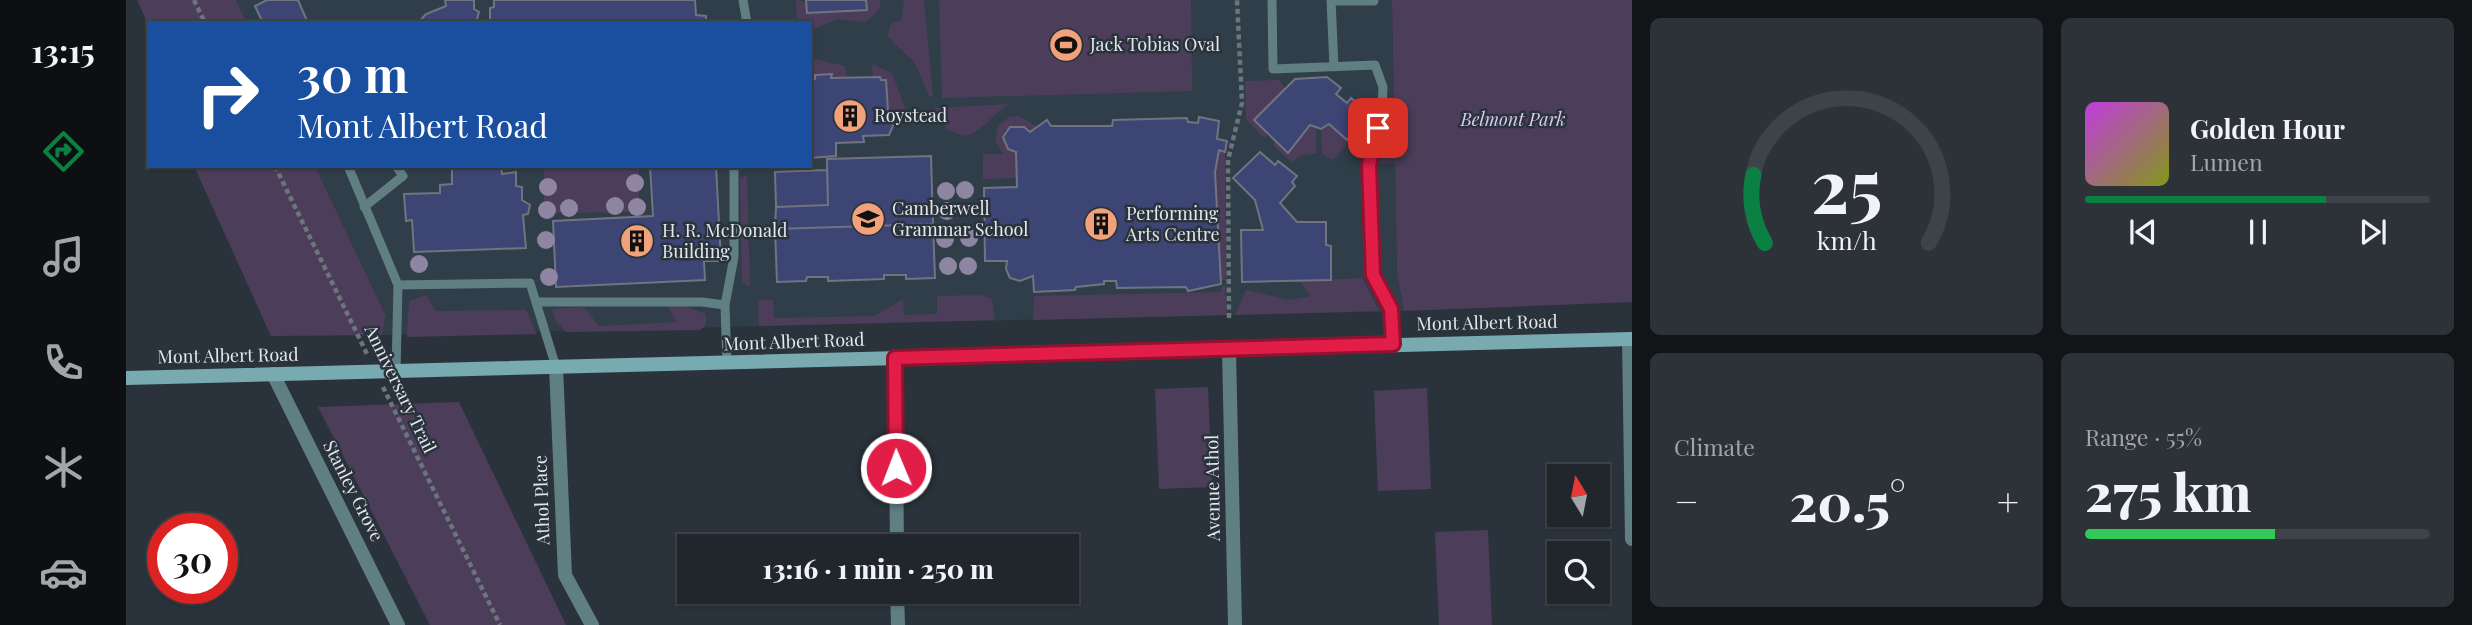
<!DOCTYPE html>
<html lang="en">
<head>
<meta charset="utf-8">
<style>
	body { margin:0; font-family:"Playfair Display",serif; background:#2d3238; color:#f1f3f6; height:100vh; display:flex; flex-direction:column; font-size:26px; white-space:nowrap }
	* { box-sizing:border-box; margin:0 }
	p { font-size:23px; color:#a2a5a9 }
	.icon { flex:none; width:38px; height:38px; fill:none; stroke:currentColor; stroke-width:2; stroke-linecap:round; stroke-linejoin:round }
	.map { position:relative; flex:1; overflow:hidden }
	.side { display:flex; flex-direction:column; gap:18px; padding:18px; background:#121518; width:840px }
	.side>* { flex:none }
	.guide { position:absolute; left:21px; top:21px; width:665px; height:147px; border-radius:0px; box-shadow:0 2px 5px #0004,0 0 0 2px #3d4348; background:#1a4fa0; color:#fff; overflow:hidden }
	.needle { width:46px; rotate:350deg }
	.tools { position:absolute; left:1421px; top:464px; display:grid; gap:14px }
	.tools a { display:grid; place-items:center; width:63px; height:63px; border-radius:0px; background:#20262c; box-shadow:0 2px 5px #0004,0 0 0 2px #3d4348; font-size:35px }
	.speed { position:absolute; left:21px; top:513px; display:flex; gap:14px; font-size:35px; font-weight:700; text-align:center }
	.speed>* { display:grid; place-content:center; width:91px; height:91px; border-radius:50%; background:#20262c; box-shadow:0 2px 5px #0004,0 0 0 2px #3d4348; line-height:1 }
	.speed .limit { border:10px solid #d22; background:#fff; color:#111 }
	.pin { position:absolute; display:grid; place-items:center; width:60px; height:60px; color:#fff; margin:-30px; border-radius:14px; box-shadow:0 4px 10px #0006 }
	.me { position:absolute; width:77px; margin:-38px; rotate:359deg; stroke-linejoin:round; filter:drop-shadow(0 0 5px #0008) }
	.turn { display:flex; align-items:center; gap:24px; height:147px; padding:0 35px; font-size:32px }
	.turn .icon { width:91px; height:91px; stroke-width:2.5 }
	.turn b { display:block; font-size:49px; line-height:60px }
	.big { font-size:52px; font-weight:800; line-height:1.1 }
	.side .card { flex:1; display:flex; flex-direction:column; justify-content:center; gap:10px; min-width:0; padding:0 24px; border-radius:10px; background:#2d3238 }
	.side .dial { align-items:center; gap:0 }
	.dial svg { height:182px; overflow:visible; fill:none; stroke:#3d4348; stroke-width:7; stroke-linecap:round; text-anchor:middle }
	.dial text { fill:#f1f3f6; stroke:none }
	.song { display:flex; align-items:center; gap:21px }
	.cover { width:84px; height:84px; border-radius:10px; background:linear-gradient(135deg,hsl(290 70% 55%),hsl(70 70% 35%)) }
	.played { height:7px; border-radius:4px; background:linear-gradient(90deg,#0b8043 70%,#3d4348 70%) }
	.keys { display:flex; justify-content:space-around; direction:ltr }
	.heat { display:flex; justify-content:space-between; align-items:center; font-size:38px; direction:ltr }
	.charge { height:10px; border-radius:5px; background:linear-gradient(90deg,#34c759 55%,#3d4348 0) }
	.side .tiles { flex:1; display:grid; gap:18px; grid-template-columns:repeat(2,1fr) }
	.trip { position:absolute; left:551px; top:534px; width:402px; height:70px; border-radius:0px; background:#20262c; box-shadow:0 2px 5px #0004,0 0 0 2px #3d4348; font-weight:800; line-height:70px; text-align:center }
	main { display:flex; flex:1; min-height:0 }
	.tab-bar { display:flex; flex-direction:column; width:126px; justify-content:space-around; align-items:center; background:#0d0f12; color:#a2a5a9 }
	.tab-bar .icon { width:49px; height:49px }
	.tab-bar .on { color:#0b8043 }
	.tab-bar b { font-size:32px; color:#f1f3f6 }
	.map>svg:first-child { display:block }
	.built { fill:#2f3e49 }
	.green { fill:#4c3e5a }
	.building { fill:#3c4574; stroke:#717480; stroke-width:2 }
	.lines { fill:none; stroke-linecap:round; stroke-linejoin:round }
	.path { stroke:#6d757c; stroke-width:4.5; stroke-dasharray:5 3.5; stroke-linecap:butt }
	.lane { stroke:#607f83; stroke-width:9 }
	.street { stroke:#607f83; stroke-width:14 }
	.secondary { stroke:#78aab1; stroke-width:14 }
	.tree { fill:#8d85a1 }
	.route-casing { stroke:#92132f; stroke-width:18 }
	.route { stroke:#e11d48; stroke-width:12 }
	.labels { text-anchor:middle; stroke-width:5; stroke-linejoin:round; paint-order:stroke }
	.poi-label { font-size:18px; fill:#e1e7ec; stroke:#2a333b; text-anchor:start }
	.park-label { font-size:18px; font-style:italic; fill:#dec8f5; stroke:#2a333b }
	.street-label { font-size:18px; fill:#e1e7ec; stroke:#2a333b }
</style>
</head>
<body>
<main>
<nav class="tab-bar">
<b>13:15</b>
<svg class="icon on" aria-label="directions" viewBox="0 0 24 24"><path d="M12 3l9 9-9 9-9-9zM9 14v-3h6M13 9l2 2-2 2"/></svg>
<svg class="icon" aria-label="music" viewBox="0 0 24 24"><path d="M9 18V5l10-2v13"/><circle cx="6" cy="18" r="3"/><circle cx="16" cy="16" r="3"/></svg>
<svg class="icon" aria-label="phone" viewBox="0 0 24 24"><path d="M5 4h4l2 5-3 2q2 4 5 5l2-3 5 2v4C11 20 4 13 5 4z"/></svg>
<svg class="icon" aria-label="climate" viewBox="0 0 24 24"><path d="M12 3v18M4 7l16 10M4 17L20 7"/></svg>
<svg class="icon" aria-label="car" viewBox="0 0 24 24"><path d="M5 17H2v-5l4-1 3-4h7l3 4 3 1v5h-3M9 17h6M6 11h13"/><circle cx="7" cy="17" r="2"/><circle cx="17" cy="17" r="2"/></svg>
</nav>
<div class="map">
<svg width="1506" height="625" viewBox="0 0 1506 625">
	<rect width="100%" height="100%" fill="#2a333b"/>
	<path class="built" d="M110,0H1266L1271,273L1278,311L256,335L260,316L189,166H684V23H121Z"/>
	<path class="green" d="M11,0H110L121,23H23V27Z
		M670,0L711,10H740V0H755L753,10L740,22L711,19L684,31V23H671Z
		M778,0H798L807,96H803L789,63L761,36L765,24L775,20Z
		M813,0H1065L1066,91L816,98Z
		M1266,0H1506V302L1278,311L1271,273L1269,164L1250,163L1256,136L1268,103Z
		M684,58L719,66L721,78L689,75L684,81Z
		M746,64L766,73L780,111H762L760,80L747,77Z
		M1153,80L1159,89L1128,120L1142,134L1138,138L1120,120L1119,81Z
		M885,104C866,112 859,131 839,136L821,130L808,108Z
		M893,116L911,127L904,132L891,125L878,131L879,144L890,152L891,178L857,179V154H877L869,141L872,126L883,117Z
		M1203,124L1221,140L1232,126L1233,130L1207,160L1196,154L1195,129Z
		M1184,125L1190,129V153L1173,156L1166,163L1147,145L1149,141L1162,153Z
		M1093,150L1099,152L1100,280H1095L1089,172Z
		M68,166H189L260,316L256,335L145,336Z
		M513,166V212L418,213V167Z
		M621,175L624,287L616,282L614,178Z
		M1236,278L1253,311L1109,315L1120,290L1163,300L1184,296L1174,281Z
		M1099,285L1101,315L907,320L908,296L1095,292L1096,286Z
		M300,295L310,311L400,310L411,334L281,337L283,301Z
		M855,295L866,299L869,320L633,326L632,300H647L648,318L749,316L777,299L778,315L811,314V296Z
		M556,305L580,314V325L574,330L440,332L430,321L426,309L458,307L473,326L551,322L541,307Z
		M1082,387L1086,487L1033,489L1029,389Z
		M1301,388L1305,489L1252,491L1248,391Z
		M333,402L440,625H304L192,407Z
		M1362,530L1366,625H1313L1309,532Z"/>
	<path class="building" d="M141,0H172L182,23H137L129,6Z
		M319,0H348V9L353,12L350,23H292L300,14L320,6Z
		M368,0H569L570,15L580,16V23H358L364,21V8L368,7Z
		M680,0H740L741,10L681,13Z
		M706,74L705,78L754,77L755,80H760L762,111L767,126L763,135L737,136L738,142L710,143V156L684,158V81L689,79V75Z
		M1201,77L1215,88L1210,94L1221,103L1225,98L1243,113L1221,140L1203,124L1195,129L1184,125L1162,153L1128,120L1169,79Z
		M1073,117L1093,121L1091,139L1101,141L1099,152L1093,150L1089,172L1095,284L1062,291L1060,287L991,288L990,281H978V284L950,287L949,290L908,292L907,276L894,281L884,278L880,269L881,261H859L858,188L891,187L890,152L882,149L877,137L884,127H898L904,132L921,120L925,126H986L987,120L1061,118L1062,122L1072,123Z
		M1134,152L1149,165L1152,161L1171,176L1166,182L1169,186L1154,203L1171,222H1200V245L1205,246V280L1116,282L1115,230H1137L1129,200L1107,178Z
		M805,156L807,224L649,229L650,207L702,205L701,159Z
		M524,166H590L595,261H578L579,280L430,287L427,221L527,216Z
		M375,167L376,174L390,172V186L396,187V200L404,205L402,214L397,215L400,248L288,252L286,220L280,221L278,194L314,193V185L326,184V169Z
		M701,170L702,205L650,207L649,172Z
		M807,224L809,278L780,279V275H758V279L702,281V277H681L680,281L651,282L649,229Z"/>
	<g class="lines">
		<path class="path" d="M68,0L79,23
			M149,166L241,354
			M1103,318L1102,160L1116,103L1111,0
			M257,387L374,625"/>
		<path class="lane" d="M617,0L621,23
			M1146,0L1147,69L1249,65L1257,87L1256,110L1243,165L1247,275L1265,309L1267,344
			M1205,0L1208,67
			M1205,1H1248
			M222,166L272,285L270,371
			M238,207L277,176L270,166
			M272,285L404,283L430,367
			M410,302H576L599,305
			M601,364L599,305L608,257V166"/>
		<path class="street" d="M1503,339L1506,539
			M1103,350L1109,625
			M769,358L771,546
			M430,367L439,575L466,625
			M147,374L272,625
			M771,592L772,625"/>
		<path class="secondary" d="M0,378L1506,339"/>
	</g>
	<g class="tree">
		<circle cx="509" cy="183" r="9"/>
		<circle cx="422" cy="187" r="9"/>
		<circle cx="839" cy="190" r="9"/>
		<circle cx="820" cy="191" r="9"/>
		<circle cx="489" cy="206" r="9"/>
		<circle cx="511" cy="207" r="9"/>
		<circle cx="443" cy="208" r="9"/>
		<circle cx="421" cy="210" r="9"/>
		<circle cx="821" cy="211" r="9"/>
		<circle cx="843" cy="238" r="9"/>
		<circle cx="819" cy="239" r="9"/>
		<circle cx="420" cy="240" r="9"/>
		<circle cx="293" cy="264" r="9"/>
		<circle cx="822" cy="266" r="9"/>
		<circle cx="842" cy="266" r="9"/>
		<circle cx="423" cy="277" r="9"/>
	</g>
	<g class="lines">
		<g class="route-casing">
			<path id="route" d="M770,468L769,358L1267,344L1265,309L1247,275L1243,165L1252,128"/>
		</g>
		<use href="#route" class="route"/>
	</g>
	<defs>
		<g id="stadium-disc" transform="scale(1.75)"><circle r="9.5" fill="#f1a27b" stroke="#2a333b"/><path d="M0-5a6.5 5 0 1 0 0 10a6.5 5 0 1 0 0-10ZM-3.5-1.8h7v3.6h-7Z" fill="#111"/></g>
		<g id="building-disc" transform="scale(1.75)"><circle r="9.5" fill="#f1a27b" stroke="#2a333b"/><path d="M-4-6H4V6H1V3H-1V6H-4ZM-2.5-4.3h1.7v1.8h-1.7ZM.8-4.3h1.7v1.8H.8ZM-2.5-1h1.7V.8h-1.7ZM.8-1h1.7V.8H.8Z" fill="#111"/></g>
		<g id="school-disc" transform="scale(1.75)"><circle r="9.5" fill="#f1a27b" stroke="#2a333b"/><path d="M0-5L7-2L0 1L-7-2ZM-4 1L0 2.5L4 1V4Q0 6-4 4Z" fill="#111"/></g>
	</defs>
	<g fill-rule="evenodd">
		<use href="#stadium-disc" x="940" y="45"/>
		<use href="#building-disc" x="724" y="116"/>
		<use href="#school-disc" x="742" y="219"/>
		<use href="#building-disc" x="975" y="224"/>
		<use href="#building-disc" x="511" y="241"/>
	</g>
	<g class="labels">
		<g class="poi-label">
			<text x="964" y="51">Jack Tobias Oval</text>
			<text x="748" y="122">Roystead</text>
			<text x="766" y="215">Camberwell<tspan x="766" dy="21">Grammar School</tspan></text>
			<text x="1000" y="220">Performing<tspan x="1000" dy="21">Arts Centre</tspan></text>
			<text x="536" y="237">H. R. McDonald<tspan x="536" dy="21">Building</tspan></text>
		</g>
		<g class="park-label">
			<text x="1387" y="126">Belmont Park</text>
		</g>
		<g class="street-label">
			<text transform="translate(1361 323) rotate(-1)" y="6">Mont Albert Road</text>
			<text transform="translate(668 342) rotate(-2)" y="6">Mont Albert Road</text>
			<text transform="translate(102 356) rotate(-1)" y="6">Mont Albert Road</text>
			<text transform="translate(274 389) rotate(64)" y="6">Anniversary Trail</text>
			<text transform="translate(1087 488) rotate(-91)" y="6">Avenue Athol</text>
			<text transform="translate(227 491) rotate(63)" y="6">Stanley Grove</text>
			<text transform="translate(416 500) rotate(-92)" y="6">Athol Place</text>
		</g>
	</g>
</svg>
<div class="tools">
<a><svg class="needle" viewBox="-14 -14 28 28"><path d="M0-13l5 13h-10z" fill="#e53935"/><path d="M0 13l5-13h-10z" fill="#a2a5a9"/></svg></a>
<a><svg class="icon" aria-label="search" viewBox="0 0 24 24"><circle cx="10" cy="10" r="6"/><path d="M15 15l6 6"/></svg></a>
</div>
<div class="speed"><div class="limit">30</div></div>
<div class="pin" style="left:1252px;top:128px;background:#d93025"><svg class="icon" aria-label="arrive" viewBox="0 0 24 24"><path d="M6 21V4h12l-3 4 3 4H6"/></svg></div>
<svg class="me" style="left:770px;top:468px" viewBox="-20 -20 40 40"><circle r="17" fill="#e11d48" stroke="#fff" stroke-width="3"/><path d="M0-11L8 9 0 5-8 9z" fill="#fff"/></svg>
<div class="trip">13:16 · 1 min · 250 m</div>
<div class="guide">
<div class="turn"><svg class="icon" aria-label="right" viewBox="0 0 24 24"><path d="M7 20v-9h11M14 6l5 5-5 5"/></svg><div><b>30 m</b>Mont Albert Road</div></div>
</div>
</div>
<section class="side">
<div class="tiles">
<div class="card dial"><svg viewBox="0 0 100 80">
<path d="M14 69A42 42 0 1 1 86 69"/>
<path d="M14 69A42 42 0 0 1 9 39" stroke="#0b8043"/>
<text x="50" y="56" font-size="32" font-weight="700">25</text>
<text x="50" y="72" font-size="11">km/h</text>
</svg></div>
<div class="card">
<div class="song"><i class="cover"></i><div><b>Golden Hour</b><p>Lumen</p></div></div>
<div class="played"></div>
<div class="keys"><svg class="icon" aria-label="previous" viewBox="0 0 24 24"><path d="M18 5L8 12l10 7zM5 5v14"/></svg><svg class="icon" aria-label="pause" viewBox="0 0 24 24"><path d="M8 5v14M16 5v14"/></svg><svg class="icon" aria-label="next" viewBox="0 0 24 24"><path d="M6 5l10 7-10 7zM19 5v14"/></svg></div>
</div>
<div class="card"><p>Climate</p>
<div class="heat"><a>−</a><b class="big">20.5°</b><a>+</a></div>
</div>
<div class="card"><p>Range · 55%</p><b class="big">275 km</b><div class="charge"></div></div>
</div>
</section>
</main>
</body>
</html>
